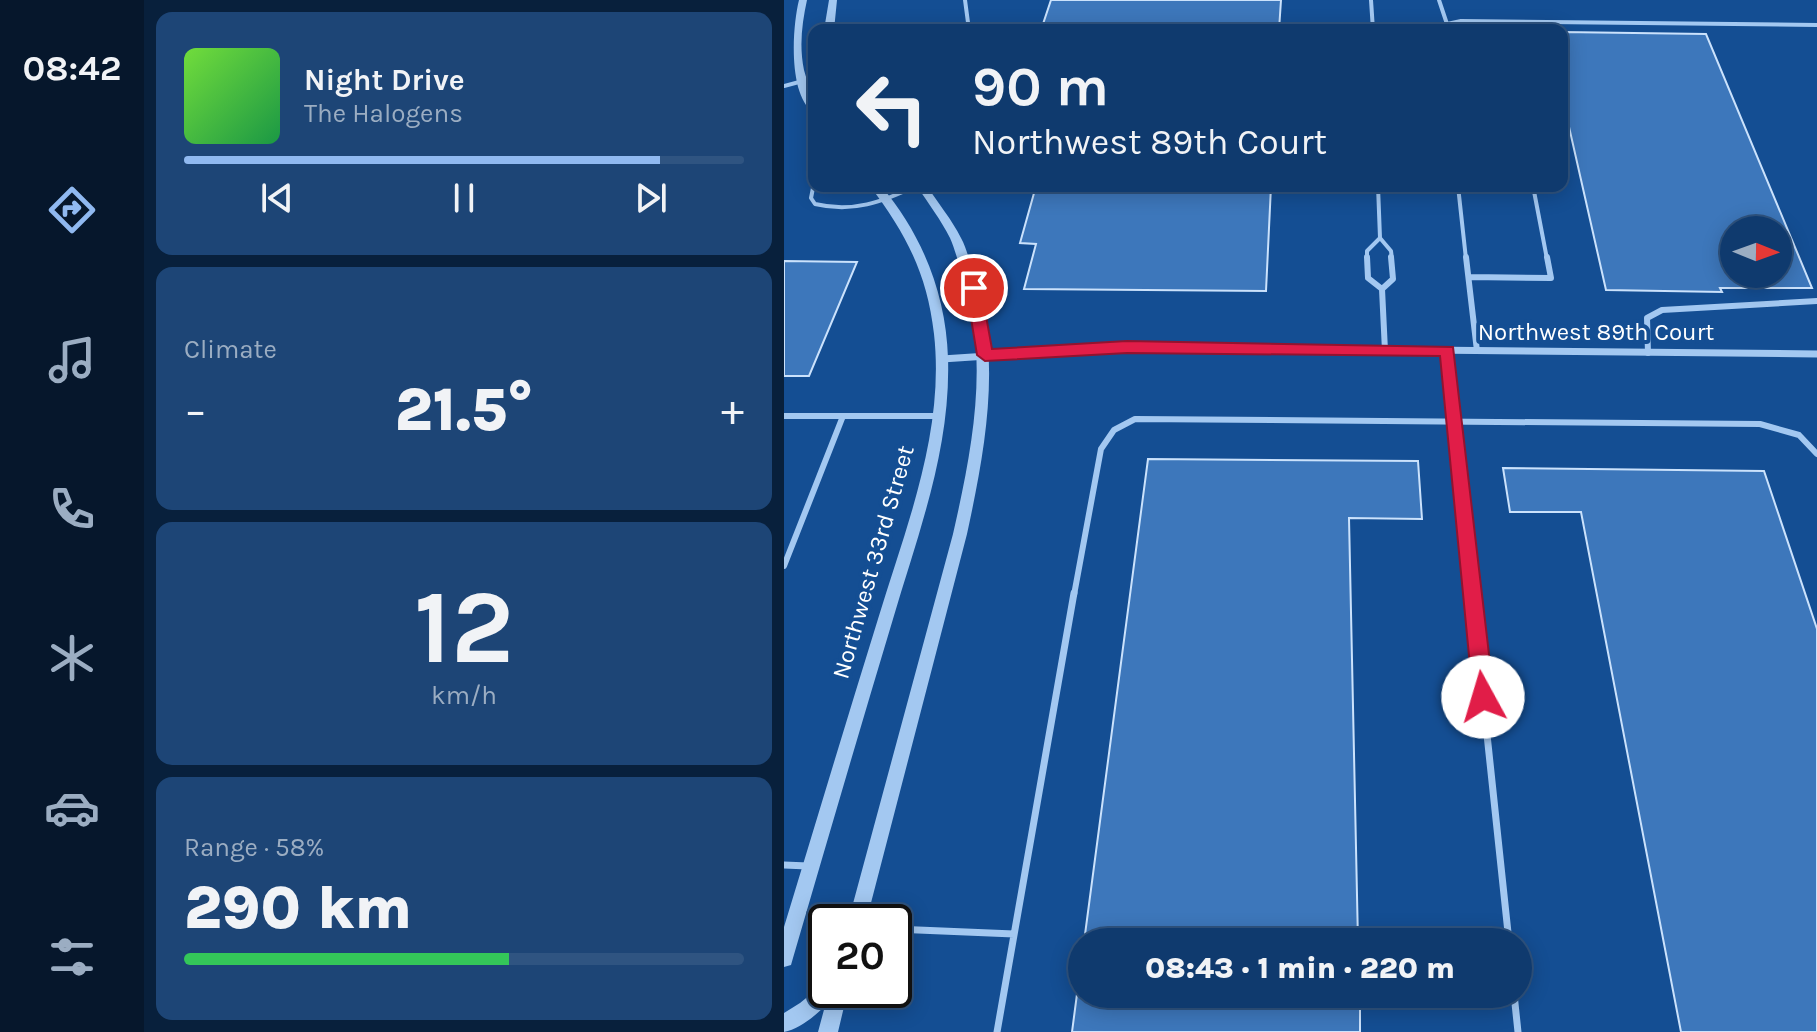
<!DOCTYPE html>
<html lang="en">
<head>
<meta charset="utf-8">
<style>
	body { margin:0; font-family:Karla,sans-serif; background:#1d4576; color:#f1f3f6; height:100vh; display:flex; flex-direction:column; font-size:30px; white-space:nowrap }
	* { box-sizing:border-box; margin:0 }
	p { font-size:26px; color:#9badc2 }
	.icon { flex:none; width:44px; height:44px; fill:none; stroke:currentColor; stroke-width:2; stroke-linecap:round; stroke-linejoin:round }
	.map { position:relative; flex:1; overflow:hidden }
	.side { display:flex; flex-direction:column; gap:12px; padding:12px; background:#08203c; width:640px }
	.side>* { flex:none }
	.banner { position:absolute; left:24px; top:24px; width:760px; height:168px; border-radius:16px; box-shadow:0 4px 20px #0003,0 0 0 2px #2f5481; background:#0f3a6e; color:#f1f3f6; overflow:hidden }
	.needle { width:52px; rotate:91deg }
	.fabs { position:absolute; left:936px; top:216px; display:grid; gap:16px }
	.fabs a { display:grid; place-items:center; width:72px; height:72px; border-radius:50%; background:#0f3a6e; box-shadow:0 4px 20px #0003,0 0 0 2px #2f5481; font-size:40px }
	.speed { position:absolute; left:24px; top:904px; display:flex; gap:16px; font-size:40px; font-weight:700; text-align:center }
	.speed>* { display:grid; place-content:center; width:104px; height:104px; border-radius:50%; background:#0f3a6e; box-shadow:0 4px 20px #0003,0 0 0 2px #2f5481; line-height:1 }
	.speed .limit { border:4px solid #111; border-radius:12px; background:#fff; color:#111 }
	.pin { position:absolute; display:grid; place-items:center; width:68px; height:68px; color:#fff; margin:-34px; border:4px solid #fff; border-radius:50%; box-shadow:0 2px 8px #0007 }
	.me { position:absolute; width:88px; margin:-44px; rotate:354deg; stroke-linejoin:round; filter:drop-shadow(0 0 6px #0008) }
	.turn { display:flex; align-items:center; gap:28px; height:168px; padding:0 32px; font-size:36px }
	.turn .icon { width:104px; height:104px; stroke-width:2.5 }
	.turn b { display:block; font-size:56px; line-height:68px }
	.big { font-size:60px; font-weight:800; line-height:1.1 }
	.side .tile { flex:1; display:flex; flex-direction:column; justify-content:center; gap:12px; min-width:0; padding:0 28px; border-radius:16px; background:#1d4576 }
	.side .dial { align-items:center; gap:0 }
	.dial b { font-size:104px; line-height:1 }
	.song { display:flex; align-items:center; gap:24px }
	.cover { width:96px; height:96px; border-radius:12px; background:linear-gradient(135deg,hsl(100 70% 55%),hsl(140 70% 35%)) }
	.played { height:8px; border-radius:4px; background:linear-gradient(90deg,#90b9f0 85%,#2f5481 85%) }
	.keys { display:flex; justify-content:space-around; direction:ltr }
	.heat { display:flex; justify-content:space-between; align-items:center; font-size:44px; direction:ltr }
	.charge { height:12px; border-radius:6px; background:linear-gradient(90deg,#34c759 58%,#2f5481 0) }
	.trip { position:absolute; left:284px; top:928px; width:464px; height:80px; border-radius:40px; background:#0f3a6e; box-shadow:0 4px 20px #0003,0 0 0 2px #2f5481; font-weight:800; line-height:80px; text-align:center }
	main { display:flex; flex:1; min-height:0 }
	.tabs { display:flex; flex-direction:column; width:144px; justify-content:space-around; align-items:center; background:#06172c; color:#9badc2 }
	.tabs .icon { width:56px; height:56px }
	.tabs .selected { color:#90b9f0 }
	.tabs b { font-size:36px; color:#f1f3f6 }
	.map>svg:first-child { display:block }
	.building { fill:#3d77bb; stroke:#cbe2fc; stroke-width:2; fill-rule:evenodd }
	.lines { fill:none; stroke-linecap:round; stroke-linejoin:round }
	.service-far2 { stroke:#a3c8f1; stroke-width:4 }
	.service-far1 { stroke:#a3c8f1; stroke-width:6 }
	.service { stroke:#a3c8f1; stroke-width:7 }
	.minor { stroke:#a3c8f1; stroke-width:7 }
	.tertiary { fill:#a3c8f1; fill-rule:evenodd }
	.route { fill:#e11d48; stroke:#92132f; stroke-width:2 }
	.labels { text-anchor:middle; stroke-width:8; stroke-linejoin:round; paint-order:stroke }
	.street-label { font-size:24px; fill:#fff; stroke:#144e93 }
</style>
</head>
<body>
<main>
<nav class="tabs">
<b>08:42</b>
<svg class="icon selected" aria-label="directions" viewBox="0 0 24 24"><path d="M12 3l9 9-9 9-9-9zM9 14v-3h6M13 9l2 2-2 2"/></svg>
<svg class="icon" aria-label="music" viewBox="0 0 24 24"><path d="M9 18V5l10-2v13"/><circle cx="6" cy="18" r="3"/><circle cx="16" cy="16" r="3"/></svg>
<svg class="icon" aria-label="phone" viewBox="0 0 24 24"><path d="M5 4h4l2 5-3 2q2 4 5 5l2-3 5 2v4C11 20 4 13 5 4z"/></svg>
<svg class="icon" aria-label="climate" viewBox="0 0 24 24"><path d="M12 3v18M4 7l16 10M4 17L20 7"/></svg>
<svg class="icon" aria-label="car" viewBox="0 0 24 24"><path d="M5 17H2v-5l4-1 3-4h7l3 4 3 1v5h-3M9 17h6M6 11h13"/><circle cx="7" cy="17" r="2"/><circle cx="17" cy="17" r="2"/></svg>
<svg class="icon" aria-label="filters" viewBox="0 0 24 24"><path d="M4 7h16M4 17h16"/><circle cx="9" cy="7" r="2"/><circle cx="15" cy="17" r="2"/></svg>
</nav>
<section class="side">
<div class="tile">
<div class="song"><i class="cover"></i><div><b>Night Drive</b><p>The Halogens</p></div></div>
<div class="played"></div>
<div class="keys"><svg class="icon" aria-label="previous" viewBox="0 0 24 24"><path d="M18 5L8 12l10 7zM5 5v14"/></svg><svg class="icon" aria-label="pause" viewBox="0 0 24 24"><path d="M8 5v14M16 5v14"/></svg><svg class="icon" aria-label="next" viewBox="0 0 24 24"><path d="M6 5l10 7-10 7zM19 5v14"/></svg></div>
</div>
<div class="tile"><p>Climate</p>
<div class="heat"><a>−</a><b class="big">21.5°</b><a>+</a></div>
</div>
<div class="tile dial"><b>12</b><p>km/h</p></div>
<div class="tile"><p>Range · 58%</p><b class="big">290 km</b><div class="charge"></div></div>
</section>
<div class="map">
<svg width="1033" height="1032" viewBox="0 0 1033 1032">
	<rect width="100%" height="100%" fill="#144e93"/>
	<path class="building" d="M267,0H497L495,30H257Z
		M778,32L922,34L1028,288H936L938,292L822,290L778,96ZM950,230H994V274H950Z
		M252,186H487L482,291L240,289L252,244L236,243Z
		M0,261L73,262L25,376H0Z
		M364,459L634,461L638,519L565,518L574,942H300Z
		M719,468L980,471L1033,629V1032H897L797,512H726Z
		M293,994H576V1032H288Z"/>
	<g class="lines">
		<path class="service-far2" d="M181,0L185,30
			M587,0L589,30
			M655,0L663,24
			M657,30L663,24L677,21L1033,25
			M0,86L30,78
			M30,183L27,198L31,204C69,213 98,202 132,186
			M594,186L596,238L607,251L608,259
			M674,186L682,259
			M749,186L763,259
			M204,192L206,186
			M583,259V251L596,238"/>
		<path class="service-far1" d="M583,257L584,278L598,289L601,351
			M682,257L693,351
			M685,277L767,278L763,257
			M598,289L609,279L607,257
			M663,351L689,595
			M864,353L863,318L878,310L1033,301
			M0,416H155
			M0,566L59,416
			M290,595L317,449L330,430L351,419L976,424L1015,435L1033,454"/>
		<path class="service" d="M688,593L725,942
			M0,865L24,866
			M110,929L230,934
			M730,994L734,1032
			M213,1032L290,593"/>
		<path class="minor" d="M158,359L343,347L1033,354"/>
		<path class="tertiary" d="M15,0H23C18,23 15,46 20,70C24,85 30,97 30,113C4,96 8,28 15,0Z
			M45,0H53L50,30H40Z
			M86,186H97C138,234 162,294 164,358C167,449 134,534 109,619C75,732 42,845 9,958L7,965L0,967V927C31,825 62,722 94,619C122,527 161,432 150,334C143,273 122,234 86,186Z
			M133,186H143C154,203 168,220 177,238C182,247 184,257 188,267C219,355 202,446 183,534L82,922H64L169,534C189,446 207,355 176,267C173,258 170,247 166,238C157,220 144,203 133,186Z
			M42,982V990H64L54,1032H34L41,1006C30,1017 15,1029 0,1032V1013L16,1003Z"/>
	</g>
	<path class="route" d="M190,283L197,288L208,349L343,341L669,347L710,697L706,704L699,707L692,704L689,697L656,356L343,353L201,361L193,355L182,288Z"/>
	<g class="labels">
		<g class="street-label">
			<text x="812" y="340">Northwest 89th Court</text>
			<text transform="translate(89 562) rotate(-74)" y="8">Northwest 33rd Street</text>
		</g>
	</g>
</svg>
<div class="fabs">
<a><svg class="needle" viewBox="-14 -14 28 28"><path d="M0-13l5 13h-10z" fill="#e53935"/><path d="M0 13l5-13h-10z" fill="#9badc2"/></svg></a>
</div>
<div class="speed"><div class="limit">20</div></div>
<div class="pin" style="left:190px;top:288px;background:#d93025"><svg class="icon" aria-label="arrive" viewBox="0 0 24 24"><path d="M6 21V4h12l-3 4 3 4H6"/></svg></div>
<svg class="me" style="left:699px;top:697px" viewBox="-20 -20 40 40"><circle r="19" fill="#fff"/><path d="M0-13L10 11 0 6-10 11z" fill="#e11d48"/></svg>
<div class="trip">08:43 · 1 min · 220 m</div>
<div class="banner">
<div class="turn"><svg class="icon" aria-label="left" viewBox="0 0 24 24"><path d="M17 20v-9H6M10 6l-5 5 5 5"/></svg><div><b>90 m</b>Northwest 89th Court</div></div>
</div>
</div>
</main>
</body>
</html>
